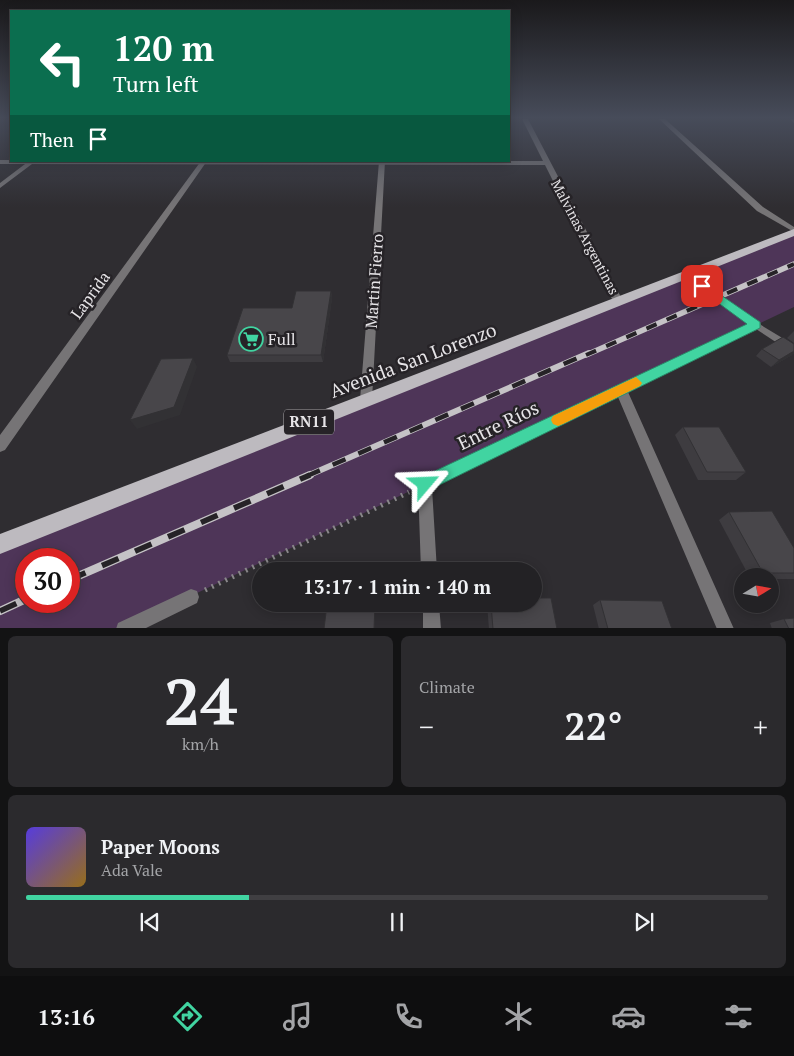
<!DOCTYPE html>
<html lang="en">
<head>
<meta charset="utf-8">
<style>
	body { margin:0; font-family:"PT Serif",serif; background:#2b2a2d; color:#f1f3f6; height:100vh; display:flex; flex-direction:column; font-size:19px; white-space:nowrap }
	* { box-sizing:border-box; margin:0 }
	p { font-size:16px; color:#a3a4a7 }
	.icon { flex:none; width:28px; height:28px; fill:none; stroke:currentColor; stroke-width:2; stroke-linecap:round; stroke-linejoin:round }
	.map { position:relative; height:628px; overflow:hidden }
	.panel { display:flex; flex-direction:column; gap:8px; padding:8px; background:#131314; flex:1 }
	.panel>* { flex:none }
	.top-card { position:absolute; left:10px; top:10px; width:500px; height:152px; border-radius:0px; box-shadow:0 2px 12px #0003,0 0 0 1px #403f42; background:#0b6e4f; color:#fff; overflow:hidden }
	.needle { width:32px; rotate:79deg }
	.fabs { position:absolute; left:734px; top:568px; display:grid; gap:10px }
	.fabs a { display:grid; place-items:center; width:45px; height:45px; border-radius:50%; background:#232225; box-shadow:0 2px 12px #0003,0 0 0 1px #403f42; font-size:25px }
	.speed { position:absolute; left:15px; top:548px; display:flex; gap:10px; font-size:25px; font-weight:700; text-align:center }
	.speed>* { display:grid; place-content:center; width:65px; height:65px; border-radius:50%; background:#232225; box-shadow:0 2px 12px #0003,0 0 0 1px #403f42; line-height:1 }
	.speed .limit { border:8px solid #d22; background:#fff; color:#111 }
	.pin { position:absolute; display:grid; place-items:center; width:42px; height:42px; color:#fff; margin:-21px; border-radius:10px; box-shadow:0 2px 8px #0006 }
	.me { position:absolute; width:55px; margin:-28px; rotate:64deg; stroke-linejoin:round; filter:drop-shadow(0 0 4px #0008) }
	.turn { display:flex; align-items:center; gap:18px; height:105px; padding:0 20px; font-size:22px }
	.turn .icon { width:65px; height:65px; stroke-width:2.5 }
	.turn b { display:block; font-size:35px; line-height:42px }
	.then { display:flex; align-items:center; height:48px; padding:0 20px; background:#0003; gap:10px; font-size:19px }
	.big { font-size:38px; font-weight:700; line-height:1.1 }
	.panel .tile { flex:1; display:flex; flex-direction:column; justify-content:center; gap:8px; min-width:0; padding:0 18px; border-radius:8px; background:#2b2a2d }
	.panel .dial { align-items:center; gap:0 }
	.dial b { font-size:65px; line-height:1 }
	.song { display:flex; align-items:center; gap:15px }
	.cover { width:60px; height:60px; border-radius:8px; background:linear-gradient(135deg,hsl(250 70% 55%),hsl(40 70% 35%)) }
	.played { height:5px; border-radius:2px; background:linear-gradient(90deg,#41d4a1 30%,#403f42 30%) }
	.keys { display:flex; justify-content:space-around; direction:ltr }
	.heat { display:flex; justify-content:space-between; align-items:center; font-size:28px; direction:ltr }
	.panel .tiles { flex:1; display:grid; gap:8px; grid-template-columns:1fr 1fr }
	.tile:last-child { grid-column:span 2 }
	.trip { position:absolute; left:252px; top:562px; width:290px; height:50px; border-radius:25px; background:#232225; box-shadow:0 2px 12px #0003,0 0 0 1px #403f42; font-weight:700; line-height:50px; text-align:center }
	.tabs { display:flex; height:80px; justify-content:space-around; align-items:center; background:#0e0e0f; color:#a3a4a7 }
	.tabs .icon { width:35px; height:35px }
	.tabs .active { color:#41d4a1 }
	.tabs b { font-size:22px; color:#f1f3f6 }
	.map>svg:first-child { display:block }
	.green { fill:#4e3558; fill-rule:evenodd }
	.lines { fill:none; stroke-linecap:round; stroke-linejoin:round }
	.path { stroke:#89878a; stroke-width:5; stroke-dasharray:2 5.5; stroke-linecap:butt }
	.service { fill:#767476; fill-rule:evenodd }
	.minor { fill:#767476; fill-rule:evenodd }
	.tertiary { fill:#767476; fill-rule:evenodd }
	.primary { fill:#bdbabf; fill-rule:evenodd }
	.rail-far2-casing { stroke:#c5c3c6; stroke-width:5.5 }
	.rail-far1-casing { stroke:#c5c3c6; stroke-width:6 }
	.rail-casing { stroke:#c5c3c6; stroke-width:8 }
	.rail-far2 { stroke:#262327; stroke-width:4; stroke-dasharray:11; stroke-linecap:butt }
	.rail-far1 { stroke:#262327; stroke-width:4.5; stroke-dasharray:14; stroke-linecap:butt }
	.rail { stroke:#262327; stroke-width:5.5; stroke-dasharray:18; stroke-linecap:butt }
	.wall { fill:#3e3c40 }
	.shaded-wall { fill:#323134 }
	.building { fill:#48464a; stroke:#323134 }
	.route { fill:#41d4a1; stroke:#2a8a69 }
	.slow { fill:#f59e0b }
	.labels { text-anchor:middle; stroke-width:5; stroke-linejoin:round; paint-order:stroke }
	.far-street-label { font-size:14px; fill:#e6e4e7; stroke:#262327 }
	.shield { fill:#262327; stroke:#acaaad; stroke-width:1 }
	.shield-label { font-size:15px; font-weight:bold; fill:#e6e4e7 }
	.street-label { font-size:16px; fill:#e6e4e7; stroke:#262327 }
	.poi-label { font-size:16px; fill:#e6e4e7; stroke:#262327; text-anchor:start }
	.near-street-label { font-size:19px; fill:#e6e4e7; stroke:#262327 }
</style>
</head>
<body>
<div class="map">
<svg width="794" height="629" viewBox="0 0 794 629">
	<rect width="100%" height="100%" fill="#2f2d31"/>
	<path class="green" d="M794,233V307L124,628L0,629V544ZM26,559H69V601H26Z"/>
	<g class="lines">
		<path class="path" d="M205,590L409,492"/>
		<path class="service" d="M756,322L794,345V354L753,327L752,325Z"/>
		<path class="minor" d="M522,119H528L623,301L621,303H615L613,301Z
			M659,119H665L763,207L794,227V232L757,211Z
			M790,119H794V123Z
			M29,161H36L0,188V183Z
			M201,161H207L5,450L0,452V435Z
			M379,161H385L372,400L370,404L366,405L362,404L360,400Z
			M687,272L760,322L761,325L760,328L628,392L734,629H717L618,397L432,488L437,571H421L418,484L420,479L748,324L684,277L682,275Z
			M191,589L197,591L199,597L197,603L144,629H116L118,623Z
			M423,604H439L441,629H423Z"/>
		<path class="tertiary" d="M0,160L546,161L549,163L546,165L0,164Z"/>
		<path class="primary" d="M794,229V236L0,554V534Z"/>
		<g class="rail-far2-casing">
			<path id="rail-far2" d="M586,355L794,264"/>
		</g>
		<g class="rail-far1-casing">
			<path id="rail-far1" d="M307,476L589,353"/>
		</g>
		<g class="rail-casing">
			<path id="rail" d="M69,580L310,475
				M0,611L26,599"/>
		</g>
		<use href="#rail-far2" class="rail-far2"/>
		<use href="#rail-far1" class="rail-far1"/>
		<use href="#rail" class="rail"/>
	</g>
	<path class="wall" d="M331,291L332,298L323,362H230L227,355L292,308Z
		M794,331V343L787,338Z
		M762,349L792,355L771,367L756,356Z
		M683,427L746,472L736,480H698L675,435Z
		M729,512L794,548V579H770V576H749L719,520Z
		M600,600L672,629H599L593,605Z
		M487,604H534L557,629H489Z
		M784,619L794,629H772L770,623Z"/>
	<path class="shaded-wall" d="M331,291L332,298L323,362L321,355Z
		M794,351V354L792,355L771,367L779,360Z
		M193,358L197,367L180,415L137,429L130,420Z
		M375,604V629H374Z"/>
	<path class="building" d="M296,291H331L321,355H227L243,308H292Z
		M783,337L794,344V351L779,360L762,349Z
		M193,358L174,407L130,420L161,359Z
		M683,427H719L746,472H707Z
		M772,511L794,548V573H763L729,512Z
		M534,598H551L557,629H493L491,604H534Z
		M600,600L662,601L672,629H608Z
		M327,604H375L374,629H324Z
		M794,618V629H789L784,619Z"/>
	<linearGradient id="sky" x2="0" y2="1"><stop stop-color="#1a191b"/><stop offset="0.57" stop-color="#474c5a"/><stop offset="1" stop-color="#474c5a" stop-opacity="0"/></linearGradient>
	<rect width="794" height="207" fill="url(#sky)"/>
	<path class="route" d="M702,282L760,322V328L431,489L425,491L420,489L417,484L420,478L747,324L698,288V283Z"/>
	<path class="slow" d="M636,377L642,383L640,386L563,424L558,426L553,424L551,420L553,416Z"/>
	<defs>
		<g id="supermarket-ring" transform="scale(1.25)"><circle r="9.5" fill="#262327" stroke="#41d4a1" stroke-width="1.5"/><path d="M-6-5.5h2.5l.6 2H6L4.5 2H-2.5L-4.4-4H-6ZM-1.5 3.2a1.3 1.3 0 1 0 .1 0ZM3 3.2a1.3 1.3 0 1 0 .1 0Z" fill="#41d4a1"/></g>
	</defs>
	<g fill-rule="evenodd">
		<use href="#supermarket-ring" x="251" y="339"/>
	</g>
	<g class="labels">
		<g class="far-street-label">
			<text transform="translate(585 237) rotate(62)" y="5">Malvinas Argentinas</text>
		</g>
		<rect class="shield" x="284" y="409.5" width="50" height="25" rx="4"/>
		<g class="shield-label">
			<text x="309" y="427">RN11</text>
		</g>
		<g class="street-label">
			<text transform="translate(374 281) rotate(-86)" y="6">Martin Fierro</text>
			<text transform="translate(90 295) rotate(-54)" y="6">Laprida</text>
		</g>
		<g class="poi-label">
			<text x="268" y="345">Full</text>
		</g>
		<g class="near-street-label">
			<text transform="translate(413 360) rotate(-21)" y="7">Avenida San Lorenzo</text>
			<text transform="translate(498 425) rotate(-26)" y="7">Entre Ríos</text>
		</g>
	</g>
</svg>
<div class="fabs">
<a><svg class="needle" viewBox="-14 -14 28 28"><path d="M0-13l5 13h-10z" fill="#e53935"/><path d="M0 13l5-13h-10z" fill="#a3a4a7"/></svg></a>
</div>
<div class="speed"><div class="limit">30</div></div>
<div class="pin" style="left:702px;top:286px;background:#d93025"><svg class="icon" aria-label="arrive" viewBox="0 0 24 24"><path d="M6 21V4h12l-3 4 3 4H6"/></svg></div>
<svg class="me" style="left:425px;top:484px" viewBox="-20 -20 40 40"><path d="M0-17L14 15 0 8-14 15z" fill="#41d4a1" stroke="#fff" stroke-width="4"/></svg>
<div class="trip">13:17 · 1 min · 140 m</div>
<div class="top-card">
<div class="turn"><svg class="icon" aria-label="left" viewBox="0 0 24 24"><path d="M17 20v-9H6M10 6l-5 5 5 5"/></svg><div><b>120 m</b>Turn left</div></div>
<div class="then">Then<svg class="icon" aria-label="arrive" viewBox="0 0 24 24"><path d="M6 21V4h12l-3 4 3 4H6"/></svg></div>
</div>
</div>
<section class="panel">
<div class="tiles">
<div class="tile dial"><b>24</b><p>km/h</p></div>
<div class="tile"><p>Climate</p>
<div class="heat"><a>−</a><b class="big">22°</b><a>+</a></div>
</div>
<div class="tile">
<div class="song"><i class="cover"></i><div><b>Paper Moons</b><p>Ada Vale</p></div></div>
<div class="played"></div>
<div class="keys"><svg class="icon" aria-label="previous" viewBox="0 0 24 24"><path d="M18 5L8 12l10 7zM5 5v14"/></svg><svg class="icon" aria-label="pause" viewBox="0 0 24 24"><path d="M8 5v14M16 5v14"/></svg><svg class="icon" aria-label="next" viewBox="0 0 24 24"><path d="M6 5l10 7-10 7zM19 5v14"/></svg></div>
</div>
</div>
</section>
<nav class="tabs">
<b>13:16</b>
<svg class="icon active" aria-label="directions" viewBox="0 0 24 24"><path d="M12 3l9 9-9 9-9-9zM9 14v-3h6M13 9l2 2-2 2"/></svg>
<svg class="icon" aria-label="music" viewBox="0 0 24 24"><path d="M9 18V5l10-2v13"/><circle cx="6" cy="18" r="3"/><circle cx="16" cy="16" r="3"/></svg>
<svg class="icon" aria-label="phone" viewBox="0 0 24 24"><path d="M5 4h4l2 5-3 2q2 4 5 5l2-3 5 2v4C11 20 4 13 5 4z"/></svg>
<svg class="icon" aria-label="climate" viewBox="0 0 24 24"><path d="M12 3v18M4 7l16 10M4 17L20 7"/></svg>
<svg class="icon" aria-label="car" viewBox="0 0 24 24"><path d="M5 17H2v-5l4-1 3-4h7l3 4 3 1v5h-3M9 17h6M6 11h13"/><circle cx="7" cy="17" r="2"/><circle cx="17" cy="17" r="2"/></svg>
<svg class="icon" aria-label="filters" viewBox="0 0 24 24"><path d="M4 7h16M4 17h16"/><circle cx="9" cy="7" r="2"/><circle cx="15" cy="17" r="2"/></svg>
</nav>
</body>
</html>
